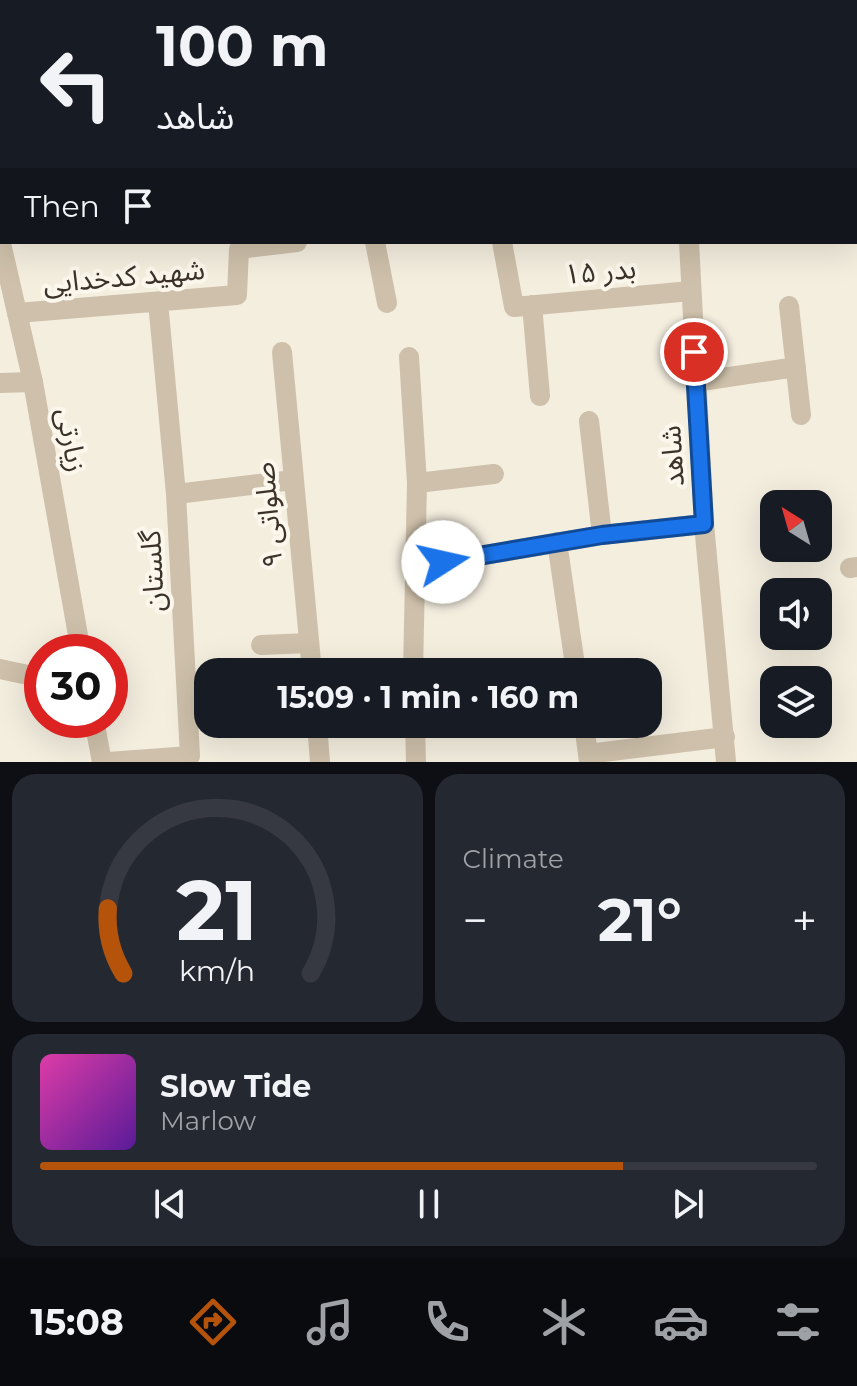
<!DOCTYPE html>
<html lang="en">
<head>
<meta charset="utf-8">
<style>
	body { margin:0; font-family:Montserrat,"Noto Sans Arabic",sans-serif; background:#242831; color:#f1f3f6; height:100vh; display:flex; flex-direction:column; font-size:30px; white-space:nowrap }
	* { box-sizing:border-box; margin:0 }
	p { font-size:26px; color:#9ea1a6 }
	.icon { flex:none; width:44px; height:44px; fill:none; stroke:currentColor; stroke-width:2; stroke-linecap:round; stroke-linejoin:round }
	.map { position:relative; height:762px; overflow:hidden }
	.side { display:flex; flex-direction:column; gap:12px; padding:12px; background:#0d0f14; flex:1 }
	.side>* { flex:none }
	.hud { position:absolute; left:0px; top:0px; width:858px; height:244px; box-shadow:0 8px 32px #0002; background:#171b24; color:#f1f3f6; overflow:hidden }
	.needle { width:52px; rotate:323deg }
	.controls { position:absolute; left:760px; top:490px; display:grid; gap:16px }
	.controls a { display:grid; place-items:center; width:72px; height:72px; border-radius:16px; background:#171b24; box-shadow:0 8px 32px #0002; font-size:40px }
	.speed { position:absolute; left:24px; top:634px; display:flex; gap:16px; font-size:40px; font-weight:700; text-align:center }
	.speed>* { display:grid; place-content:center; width:104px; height:104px; border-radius:50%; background:#171b24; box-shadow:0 8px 32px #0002; line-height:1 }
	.speed .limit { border:12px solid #d22; background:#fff; color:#111 }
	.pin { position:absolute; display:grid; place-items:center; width:68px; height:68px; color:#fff; margin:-34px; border:4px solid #fff; border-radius:50%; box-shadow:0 2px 8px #0007 }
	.me { position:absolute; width:88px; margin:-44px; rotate:80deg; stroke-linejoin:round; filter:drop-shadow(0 0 6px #0008) }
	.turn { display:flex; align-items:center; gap:28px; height:168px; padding:0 24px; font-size:36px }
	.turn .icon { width:104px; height:104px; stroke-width:2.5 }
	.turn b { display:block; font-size:56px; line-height:68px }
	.then { display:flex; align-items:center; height:76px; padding:0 24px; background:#0003; gap:16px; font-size:30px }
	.big { font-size:60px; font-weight:700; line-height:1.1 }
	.side .widget { flex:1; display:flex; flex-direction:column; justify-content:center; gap:12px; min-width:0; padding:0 28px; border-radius:24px; background:#242831 }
	.side .dial { align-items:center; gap:0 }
	.dial svg { height:208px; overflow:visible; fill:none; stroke:#363941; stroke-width:7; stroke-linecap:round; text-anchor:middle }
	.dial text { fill:#f1f3f6; stroke:none }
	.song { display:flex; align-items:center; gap:24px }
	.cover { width:96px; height:96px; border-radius:12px; background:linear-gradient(135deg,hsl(320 70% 55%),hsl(270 70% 35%)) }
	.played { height:8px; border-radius:4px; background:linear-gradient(90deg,#b45309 75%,#363941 75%) }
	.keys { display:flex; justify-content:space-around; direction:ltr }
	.heat { display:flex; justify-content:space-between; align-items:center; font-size:44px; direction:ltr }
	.side .tiles { flex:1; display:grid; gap:12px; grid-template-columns:1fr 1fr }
	.widget:last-child { grid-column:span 2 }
	.trip { position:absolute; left:194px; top:658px; width:468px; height:80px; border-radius:24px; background:#171b24; box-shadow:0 8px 32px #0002; font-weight:700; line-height:80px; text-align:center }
	.dock { display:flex; height:128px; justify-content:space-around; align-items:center; background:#090b0e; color:#9ea1a6 }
	.dock .icon { width:56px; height:56px }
	.dock .on { color:#b45309 }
	.dock b { font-size:36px; color:#f1f3f6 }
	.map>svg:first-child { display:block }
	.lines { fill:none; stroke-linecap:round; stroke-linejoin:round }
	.minor { stroke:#cec0aa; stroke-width:20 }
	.tertiary { stroke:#cec0aa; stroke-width:20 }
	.route-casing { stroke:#114b97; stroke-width:20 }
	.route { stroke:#1a73e8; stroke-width:14 }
	.labels { text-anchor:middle; stroke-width:8; stroke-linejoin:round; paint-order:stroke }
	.street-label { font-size:28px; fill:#3b322a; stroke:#fbf7ed }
</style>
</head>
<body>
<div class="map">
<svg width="857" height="762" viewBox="0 0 857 762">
	<rect width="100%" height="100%" fill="#f4eedf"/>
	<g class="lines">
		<path class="minor" d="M98,0V2
			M373,0V2
			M445,0V2
			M375,242L387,303
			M502,242L514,307L691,291
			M532,305L540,396
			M789,306L801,415
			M17,313L237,295L239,249L297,242
			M282,352L312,672
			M409,357L417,483L413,672
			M695,382L796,367
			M0,383L33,382
			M589,421L602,535
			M417,483L494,474
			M176,494L293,480
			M557,542L576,672
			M414,567L602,535L704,524
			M850,568L857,567
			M261,645L309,643
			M0,669L42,678
			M317,724L320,762
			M415,724L416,762
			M584,724L589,762
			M588,754L725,737
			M108,762L190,756L176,494L158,302"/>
		<path class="tertiary" d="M677,0V2
			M856,170H857
			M0,239L33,382L81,652
			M689,242L704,524L726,762
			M94,720L102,762"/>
	</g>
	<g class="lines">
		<g class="route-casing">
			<path id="route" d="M443,562L602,535L704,524L694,352"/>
		</g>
		<use href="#route" class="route"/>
	</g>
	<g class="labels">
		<g class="street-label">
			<text transform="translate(600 271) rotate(-5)" y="10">بدر ۱۵</text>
			<text transform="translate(124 276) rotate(-5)" y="10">شهید کدخدایی</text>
			<text transform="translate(72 440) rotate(80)" y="10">زیارتی</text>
			<text transform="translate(672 456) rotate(-94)" y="10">شاهد</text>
			<text transform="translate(268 515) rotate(-95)" y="10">صلواتی ۹</text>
			<text transform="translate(152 571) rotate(-93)" y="10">گلستان</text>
		</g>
	</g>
</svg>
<div class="controls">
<a><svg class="needle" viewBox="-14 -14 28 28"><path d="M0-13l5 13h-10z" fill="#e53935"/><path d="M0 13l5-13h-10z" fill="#9ea1a6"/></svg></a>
<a><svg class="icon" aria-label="sound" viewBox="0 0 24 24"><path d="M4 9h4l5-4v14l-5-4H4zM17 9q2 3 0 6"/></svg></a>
<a><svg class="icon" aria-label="layers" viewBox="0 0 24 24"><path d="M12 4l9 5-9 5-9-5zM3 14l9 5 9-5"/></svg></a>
</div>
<div class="speed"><div class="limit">30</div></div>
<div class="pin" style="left:694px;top:352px;background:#d93025"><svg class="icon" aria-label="arrive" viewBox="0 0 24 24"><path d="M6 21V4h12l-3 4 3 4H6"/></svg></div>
<svg class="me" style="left:443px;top:562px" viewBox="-20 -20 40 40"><circle r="19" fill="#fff"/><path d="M0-13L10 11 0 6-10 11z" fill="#1a73e8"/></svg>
<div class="trip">15:09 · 1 min · 160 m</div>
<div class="hud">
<div class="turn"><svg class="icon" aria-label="left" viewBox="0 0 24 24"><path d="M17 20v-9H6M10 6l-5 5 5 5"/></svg><div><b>100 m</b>شاهد</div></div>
<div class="then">Then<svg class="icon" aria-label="arrive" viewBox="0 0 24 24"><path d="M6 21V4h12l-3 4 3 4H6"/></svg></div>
</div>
</div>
<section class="side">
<div class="tiles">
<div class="widget dial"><svg viewBox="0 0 100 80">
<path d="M14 69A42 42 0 1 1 86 69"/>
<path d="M14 69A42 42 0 0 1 8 44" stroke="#b45309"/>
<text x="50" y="56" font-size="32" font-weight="700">21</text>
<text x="50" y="72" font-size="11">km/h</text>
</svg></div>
<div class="widget"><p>Climate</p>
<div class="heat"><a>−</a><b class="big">21°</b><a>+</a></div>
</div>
<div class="widget">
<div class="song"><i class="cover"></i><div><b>Slow Tide</b><p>Marlow</p></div></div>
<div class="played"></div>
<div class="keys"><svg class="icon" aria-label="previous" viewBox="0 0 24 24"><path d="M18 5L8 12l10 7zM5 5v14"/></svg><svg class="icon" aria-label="pause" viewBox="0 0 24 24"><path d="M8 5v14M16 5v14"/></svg><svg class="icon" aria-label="next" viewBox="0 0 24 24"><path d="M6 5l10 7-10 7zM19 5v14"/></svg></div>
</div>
</div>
</section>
<nav class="dock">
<b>15:08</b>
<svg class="icon on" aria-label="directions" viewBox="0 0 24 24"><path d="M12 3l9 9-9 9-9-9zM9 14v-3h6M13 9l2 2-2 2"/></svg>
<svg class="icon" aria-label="music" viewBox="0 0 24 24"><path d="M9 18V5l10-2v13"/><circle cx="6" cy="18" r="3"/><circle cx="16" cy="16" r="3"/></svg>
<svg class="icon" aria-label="phone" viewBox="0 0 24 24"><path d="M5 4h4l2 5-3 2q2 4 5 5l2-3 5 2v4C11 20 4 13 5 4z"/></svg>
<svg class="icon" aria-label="climate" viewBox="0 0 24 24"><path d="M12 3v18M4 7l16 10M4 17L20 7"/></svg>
<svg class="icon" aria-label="car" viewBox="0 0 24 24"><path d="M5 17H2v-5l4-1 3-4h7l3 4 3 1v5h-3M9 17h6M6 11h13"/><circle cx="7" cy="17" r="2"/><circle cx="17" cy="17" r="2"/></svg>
<svg class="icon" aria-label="filters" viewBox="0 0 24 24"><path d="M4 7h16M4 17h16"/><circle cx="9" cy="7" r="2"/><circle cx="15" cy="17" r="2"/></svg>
</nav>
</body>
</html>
